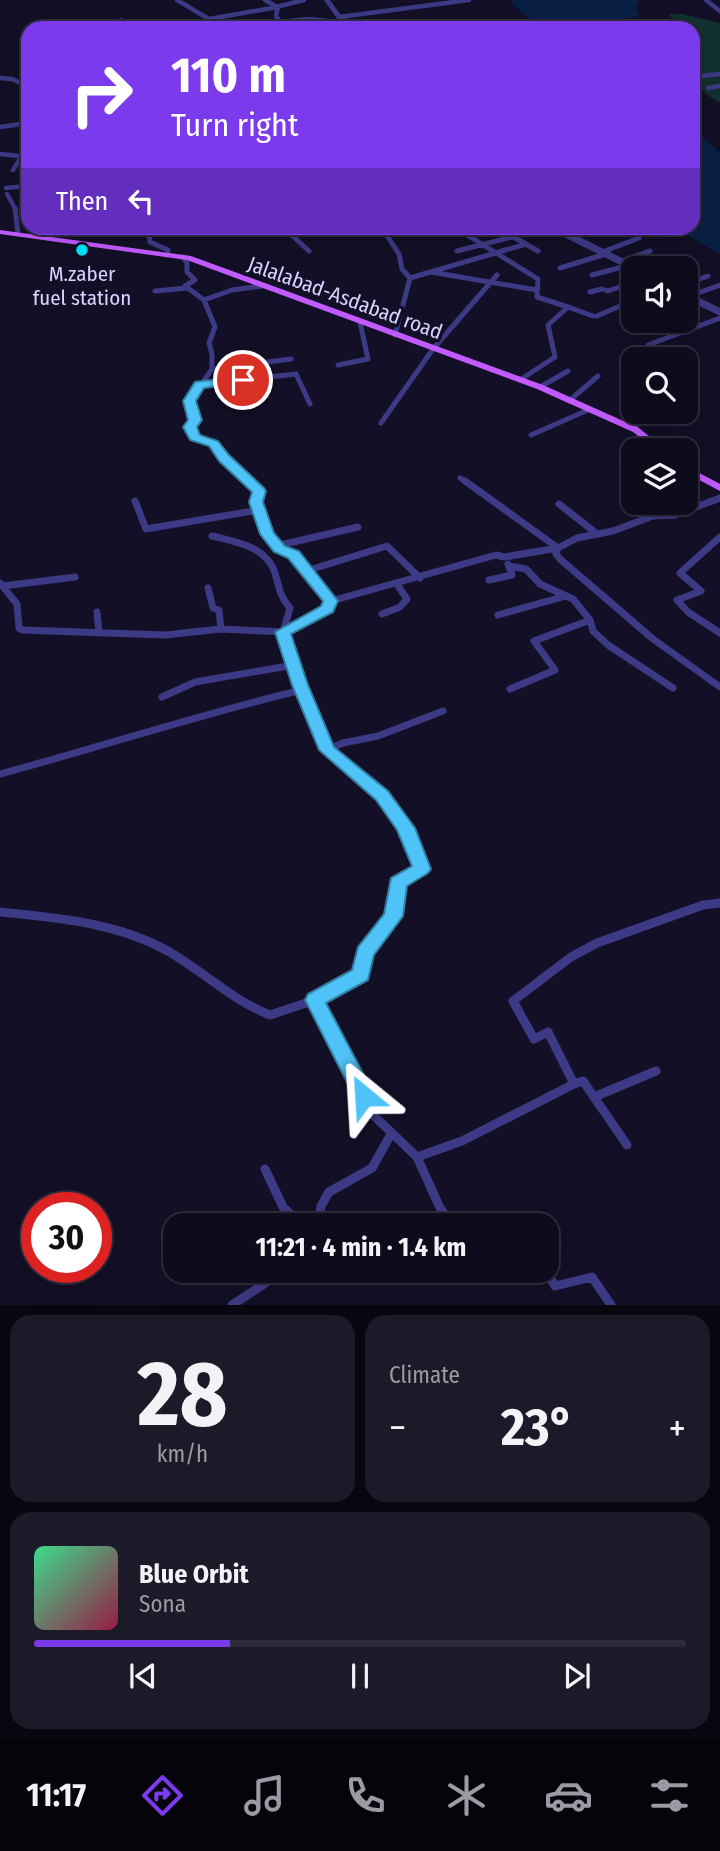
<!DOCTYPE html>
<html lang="en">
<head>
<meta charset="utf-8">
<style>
	body { margin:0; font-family:"Fira Sans Condensed",sans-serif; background:#1c1929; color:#f1f3f6; height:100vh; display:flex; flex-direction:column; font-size:26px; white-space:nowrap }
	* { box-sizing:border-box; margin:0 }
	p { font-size:23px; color:#9b9ba3 }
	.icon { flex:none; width:38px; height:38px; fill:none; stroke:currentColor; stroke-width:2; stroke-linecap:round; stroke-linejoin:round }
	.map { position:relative; height:1305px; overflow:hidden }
	.drawer { display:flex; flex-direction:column; gap:10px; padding:10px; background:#08060f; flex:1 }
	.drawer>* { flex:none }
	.guide { position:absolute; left:21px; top:21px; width:679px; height:214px; border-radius:21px; box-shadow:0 7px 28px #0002,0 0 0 2px #2e2b3b; background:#7c3aed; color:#fff; overflow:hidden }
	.buttons { position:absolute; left:621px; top:256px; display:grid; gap:14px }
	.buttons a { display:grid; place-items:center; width:77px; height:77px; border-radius:14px; background:#0e0b1c; box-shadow:0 7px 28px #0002,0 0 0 2px #2e2b3b; font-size:35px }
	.speed { position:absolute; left:21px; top:1192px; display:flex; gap:14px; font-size:35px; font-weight:700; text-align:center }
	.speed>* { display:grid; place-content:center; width:91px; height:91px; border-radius:50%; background:#0e0b1c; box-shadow:0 7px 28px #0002,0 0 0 2px #2e2b3b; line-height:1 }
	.speed .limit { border:10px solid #d22; background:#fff; color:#111 }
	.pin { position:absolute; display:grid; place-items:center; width:60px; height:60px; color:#fff; margin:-30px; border:4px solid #fff; border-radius:50%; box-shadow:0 2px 7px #0007 }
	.me { position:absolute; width:77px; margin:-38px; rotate:333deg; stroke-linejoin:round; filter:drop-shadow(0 0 5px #0008) }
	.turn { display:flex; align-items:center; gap:24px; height:147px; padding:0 35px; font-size:32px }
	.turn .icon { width:91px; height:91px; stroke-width:2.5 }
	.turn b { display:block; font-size:49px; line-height:60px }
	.then { display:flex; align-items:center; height:66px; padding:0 35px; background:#0003; gap:14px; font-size:26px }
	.big { font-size:52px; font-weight:700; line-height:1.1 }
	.drawer .tile { flex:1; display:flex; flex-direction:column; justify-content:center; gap:10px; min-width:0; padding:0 24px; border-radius:21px; background:#1c1929 }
	.drawer .dial { align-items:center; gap:0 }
	.dial b { font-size:91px; line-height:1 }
	.song { display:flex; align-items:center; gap:21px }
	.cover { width:84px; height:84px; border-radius:10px; background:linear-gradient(135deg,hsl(150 70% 55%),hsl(340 70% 35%)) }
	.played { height:7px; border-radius:4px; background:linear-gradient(90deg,#7c3aed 30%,#2e2b3b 30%) }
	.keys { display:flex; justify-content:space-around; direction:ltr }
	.heat { display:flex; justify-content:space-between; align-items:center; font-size:38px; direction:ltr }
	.drawer .tiles { flex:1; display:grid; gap:10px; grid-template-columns:1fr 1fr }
	.tile:last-child { grid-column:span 2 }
	.trip { position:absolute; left:163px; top:1213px; width:396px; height:70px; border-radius:21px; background:#0e0b1c; box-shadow:0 7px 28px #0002,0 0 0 2px #2e2b3b; font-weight:700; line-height:70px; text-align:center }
	.dock { display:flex; height:112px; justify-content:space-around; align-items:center; background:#06040b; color:#9b9ba3 }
	.dock .icon { width:49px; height:49px }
	.dock .on { color:#7c3aed }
	.dock b { font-size:32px; color:#f1f3f6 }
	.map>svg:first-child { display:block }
	.green { fill:#12302f }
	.water { fill:#0a1f44 }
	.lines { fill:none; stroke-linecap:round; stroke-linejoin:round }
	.minor-far3 { stroke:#3d3a85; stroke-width:4.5 }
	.minor-far2 { stroke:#3d3a85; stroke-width:5 }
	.minor-far1 { stroke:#3d3a85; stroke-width:7 }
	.minor { stroke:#3d3a85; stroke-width:9 }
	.tertiary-far1 { stroke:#3d3a85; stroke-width:5 }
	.tertiary { stroke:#3d3a85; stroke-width:7 }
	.primary { fill:#c25bff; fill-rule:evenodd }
	.route { fill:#4fc3f7; stroke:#337fa1; stroke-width:2 }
	.poi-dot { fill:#00e5ff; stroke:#130f26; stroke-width:2.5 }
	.labels { text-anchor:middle; stroke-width:7; stroke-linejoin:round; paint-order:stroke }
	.far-poi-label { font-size:21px; fill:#d9d4ff; stroke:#130f26 }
	.far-street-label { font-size:21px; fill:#d9d4ff; stroke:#130f26 }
</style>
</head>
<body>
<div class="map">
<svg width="720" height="1305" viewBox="0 0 720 1305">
	<rect width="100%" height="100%" fill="#130f26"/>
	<path class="green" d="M669,14H682L720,23V103C683,81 693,67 693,28H678Z"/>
	<path class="water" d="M513,0H638L636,9L639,16L604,23L596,20L606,28H541L511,3Z
		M693,127L720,153V254L675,228H693Z"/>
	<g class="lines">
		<path class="minor-far3" d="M177,0L209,19L278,7L276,16L280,22L309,19L347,23
			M265,0L277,7
			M706,0L720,11
			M276,7L304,0
			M339,17L469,0
			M121,20L125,28
			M243,24V28
			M158,28L216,25
			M693,77L720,74
			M0,78L12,79L28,86
			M708,88L720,86
			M0,127L28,123
			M1,154L28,157
			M13,170L22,156
			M6,188L28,186
			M7,194L16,210"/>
		<path class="minor-far2" d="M15,208L18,234
			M284,228L309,251
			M382,228L399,254L402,269L410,278L395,335
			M456,228L538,279L537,297L568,307L548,325L555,357L520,380
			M498,228L538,251
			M567,235L604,228
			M457,251L547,228
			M605,251L639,238
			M167,255L168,250L150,242L149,234L168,228
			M183,257L187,263V272L195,280L185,286L204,300L215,327L209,343L212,354V369L190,401L195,420L190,427L195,437L213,444L251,483
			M622,261L650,251
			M560,268L609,253
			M674,268L684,264
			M431,272L537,290
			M592,275L630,265
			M410,278L526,244
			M686,284L708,276
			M155,291L187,288
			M590,292L602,289L608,291L634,282
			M689,296L720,285
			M204,300L232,290L262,286
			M568,307L593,316
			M597,316L634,300
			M648,345L720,318
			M338,365L368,359L360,322
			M215,369L291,359
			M200,385L296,374L310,404
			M540,387L568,371
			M569,401L598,376
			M381,423L433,349L497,275
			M636,430L637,414
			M531,435L588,410
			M460,478L467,483"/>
		<path class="minor-far1" d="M249,481L259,491L256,502L267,534L280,549L294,554L331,601
			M465,481L558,548L556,554L560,559L653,639L720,687
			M135,501L146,529L259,510
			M559,504L596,533
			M212,536C236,542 266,546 275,573C279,587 280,597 290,608L283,632L300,685L327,750L382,795L406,828L411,840
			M720,537L680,573L701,591L677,600L688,612L720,633
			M276,546L358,527
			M509,566L526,569L540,584L573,599L590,620L593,631L608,645L673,688
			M306,571L387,546L420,578
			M489,580L512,575L508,564
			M0,583L17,604L19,628L22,630L165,635L221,629L283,632L327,609L331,601L496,555L504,557L558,548L577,538L613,531L653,516L675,515L720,498
			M3,586L75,577
			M208,588L213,608L219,610L221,629
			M97,612L99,633
			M382,614L400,607L407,599L396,583
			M498,615L566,596
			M510,689L555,670L534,641L590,620
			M162,697L195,682L294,665
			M327,750L343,743L378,736L443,711
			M0,774C101,747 200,714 302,690"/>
		<path class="minor" d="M410,838L422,869L398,883L394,916L365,952L361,975L315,1000L371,1113L417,1157L440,1208L453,1225
			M0,912C57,918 115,922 166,950C202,970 231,1000 270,1015L315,1000
			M574,1084L583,1081L627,1145
			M594,1097L656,1071
			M417,1157L462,1141L574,1084L548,1032L534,1039L513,1001L571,957L597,943L703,905L720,903
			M265,1169L283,1207L302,1225
			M318,1225L321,1206L329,1192L372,1168L391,1134
			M546,1270L555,1286L592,1277L611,1305
			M232,1305L264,1284L279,1270"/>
		<path class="tertiary-far1" d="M327,0L339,17L352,26L350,28"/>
		<path class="tertiary" d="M554,228L634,268
			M686,295L720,312"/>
		<path class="primary" d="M0,230L191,256L543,385L639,428L666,450H656L633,432L537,389L187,260L0,234Z
			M686,466L720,484V491L686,473Z"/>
	</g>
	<path class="route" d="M243,376L249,380L247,383L204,388L196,401L202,420L197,427L200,435L218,441L229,455L264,488L266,491L263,502L274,533L285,546L299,551L338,601L333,612L291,634L308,685L334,747L388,791L415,828L431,869L428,873L407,886L403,916L374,955L368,980L326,1003L375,1096L372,1102L364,1105L357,1102L305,1000L308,994L352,970L358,947L384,914L391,878L412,866L397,830L376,800L319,750L292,685L275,632L321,606L323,601L288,558L274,552L260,534L249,502L252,492L219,461L209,446L190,440L183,427L188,420L183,401L195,382Z"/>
	<circle class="poi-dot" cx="82" cy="250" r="7"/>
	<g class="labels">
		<g class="far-poi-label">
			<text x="82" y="281">M.zaber<tspan x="82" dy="24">fuel station</tspan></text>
		</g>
		<g class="far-street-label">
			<text transform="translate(345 298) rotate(20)" y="7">Jalalabad-Asdabad road</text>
		</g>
	</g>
</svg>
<div class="buttons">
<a><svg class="icon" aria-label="sound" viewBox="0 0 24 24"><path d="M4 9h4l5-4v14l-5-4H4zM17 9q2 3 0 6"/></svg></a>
<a><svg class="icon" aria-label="search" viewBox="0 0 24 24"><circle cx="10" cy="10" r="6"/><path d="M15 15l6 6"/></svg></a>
<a><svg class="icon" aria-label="layers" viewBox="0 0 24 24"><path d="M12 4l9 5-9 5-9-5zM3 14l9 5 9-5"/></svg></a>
</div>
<div class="speed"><div class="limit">30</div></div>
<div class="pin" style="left:243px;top:380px;background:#d93025"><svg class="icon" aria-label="arrive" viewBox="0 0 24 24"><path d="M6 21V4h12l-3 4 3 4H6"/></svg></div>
<svg class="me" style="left:364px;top:1096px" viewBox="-20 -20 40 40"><path d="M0-17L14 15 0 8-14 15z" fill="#4fc3f7" stroke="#fff" stroke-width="4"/></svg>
<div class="trip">11:21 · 4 min · 1.4 km</div>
<div class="guide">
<div class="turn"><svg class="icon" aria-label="right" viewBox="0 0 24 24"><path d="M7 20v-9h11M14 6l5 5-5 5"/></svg><div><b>110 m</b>Turn right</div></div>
<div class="then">Then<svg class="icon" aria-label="left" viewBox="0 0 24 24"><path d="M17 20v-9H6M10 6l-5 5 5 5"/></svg></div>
</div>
</div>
<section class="drawer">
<div class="tiles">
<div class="tile dial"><b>28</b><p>km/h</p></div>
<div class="tile"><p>Climate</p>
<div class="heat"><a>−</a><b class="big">23°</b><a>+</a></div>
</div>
<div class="tile">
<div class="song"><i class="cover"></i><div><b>Blue Orbit</b><p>Sona</p></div></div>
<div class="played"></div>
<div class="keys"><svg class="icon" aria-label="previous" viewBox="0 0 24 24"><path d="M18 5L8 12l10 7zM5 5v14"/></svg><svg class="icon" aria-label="pause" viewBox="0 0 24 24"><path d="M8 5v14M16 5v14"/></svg><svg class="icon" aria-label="next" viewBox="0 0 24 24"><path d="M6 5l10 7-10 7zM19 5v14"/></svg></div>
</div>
</div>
</section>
<nav class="dock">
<b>11:17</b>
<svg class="icon on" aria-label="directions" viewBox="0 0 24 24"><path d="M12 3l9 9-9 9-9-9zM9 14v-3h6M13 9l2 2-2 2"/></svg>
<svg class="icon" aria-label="music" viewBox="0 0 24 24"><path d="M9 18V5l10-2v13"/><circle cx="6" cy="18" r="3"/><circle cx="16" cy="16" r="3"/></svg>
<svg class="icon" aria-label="phone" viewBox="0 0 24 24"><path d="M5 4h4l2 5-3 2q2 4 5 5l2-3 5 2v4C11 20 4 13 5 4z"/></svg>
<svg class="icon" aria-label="climate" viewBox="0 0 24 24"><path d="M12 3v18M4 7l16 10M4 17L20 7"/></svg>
<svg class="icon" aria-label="car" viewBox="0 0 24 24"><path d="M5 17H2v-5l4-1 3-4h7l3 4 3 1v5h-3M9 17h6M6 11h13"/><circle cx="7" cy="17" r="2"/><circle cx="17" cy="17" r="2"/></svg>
<svg class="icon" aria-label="filters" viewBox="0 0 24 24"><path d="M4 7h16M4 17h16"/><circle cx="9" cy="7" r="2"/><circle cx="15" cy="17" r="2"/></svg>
</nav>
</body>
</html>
